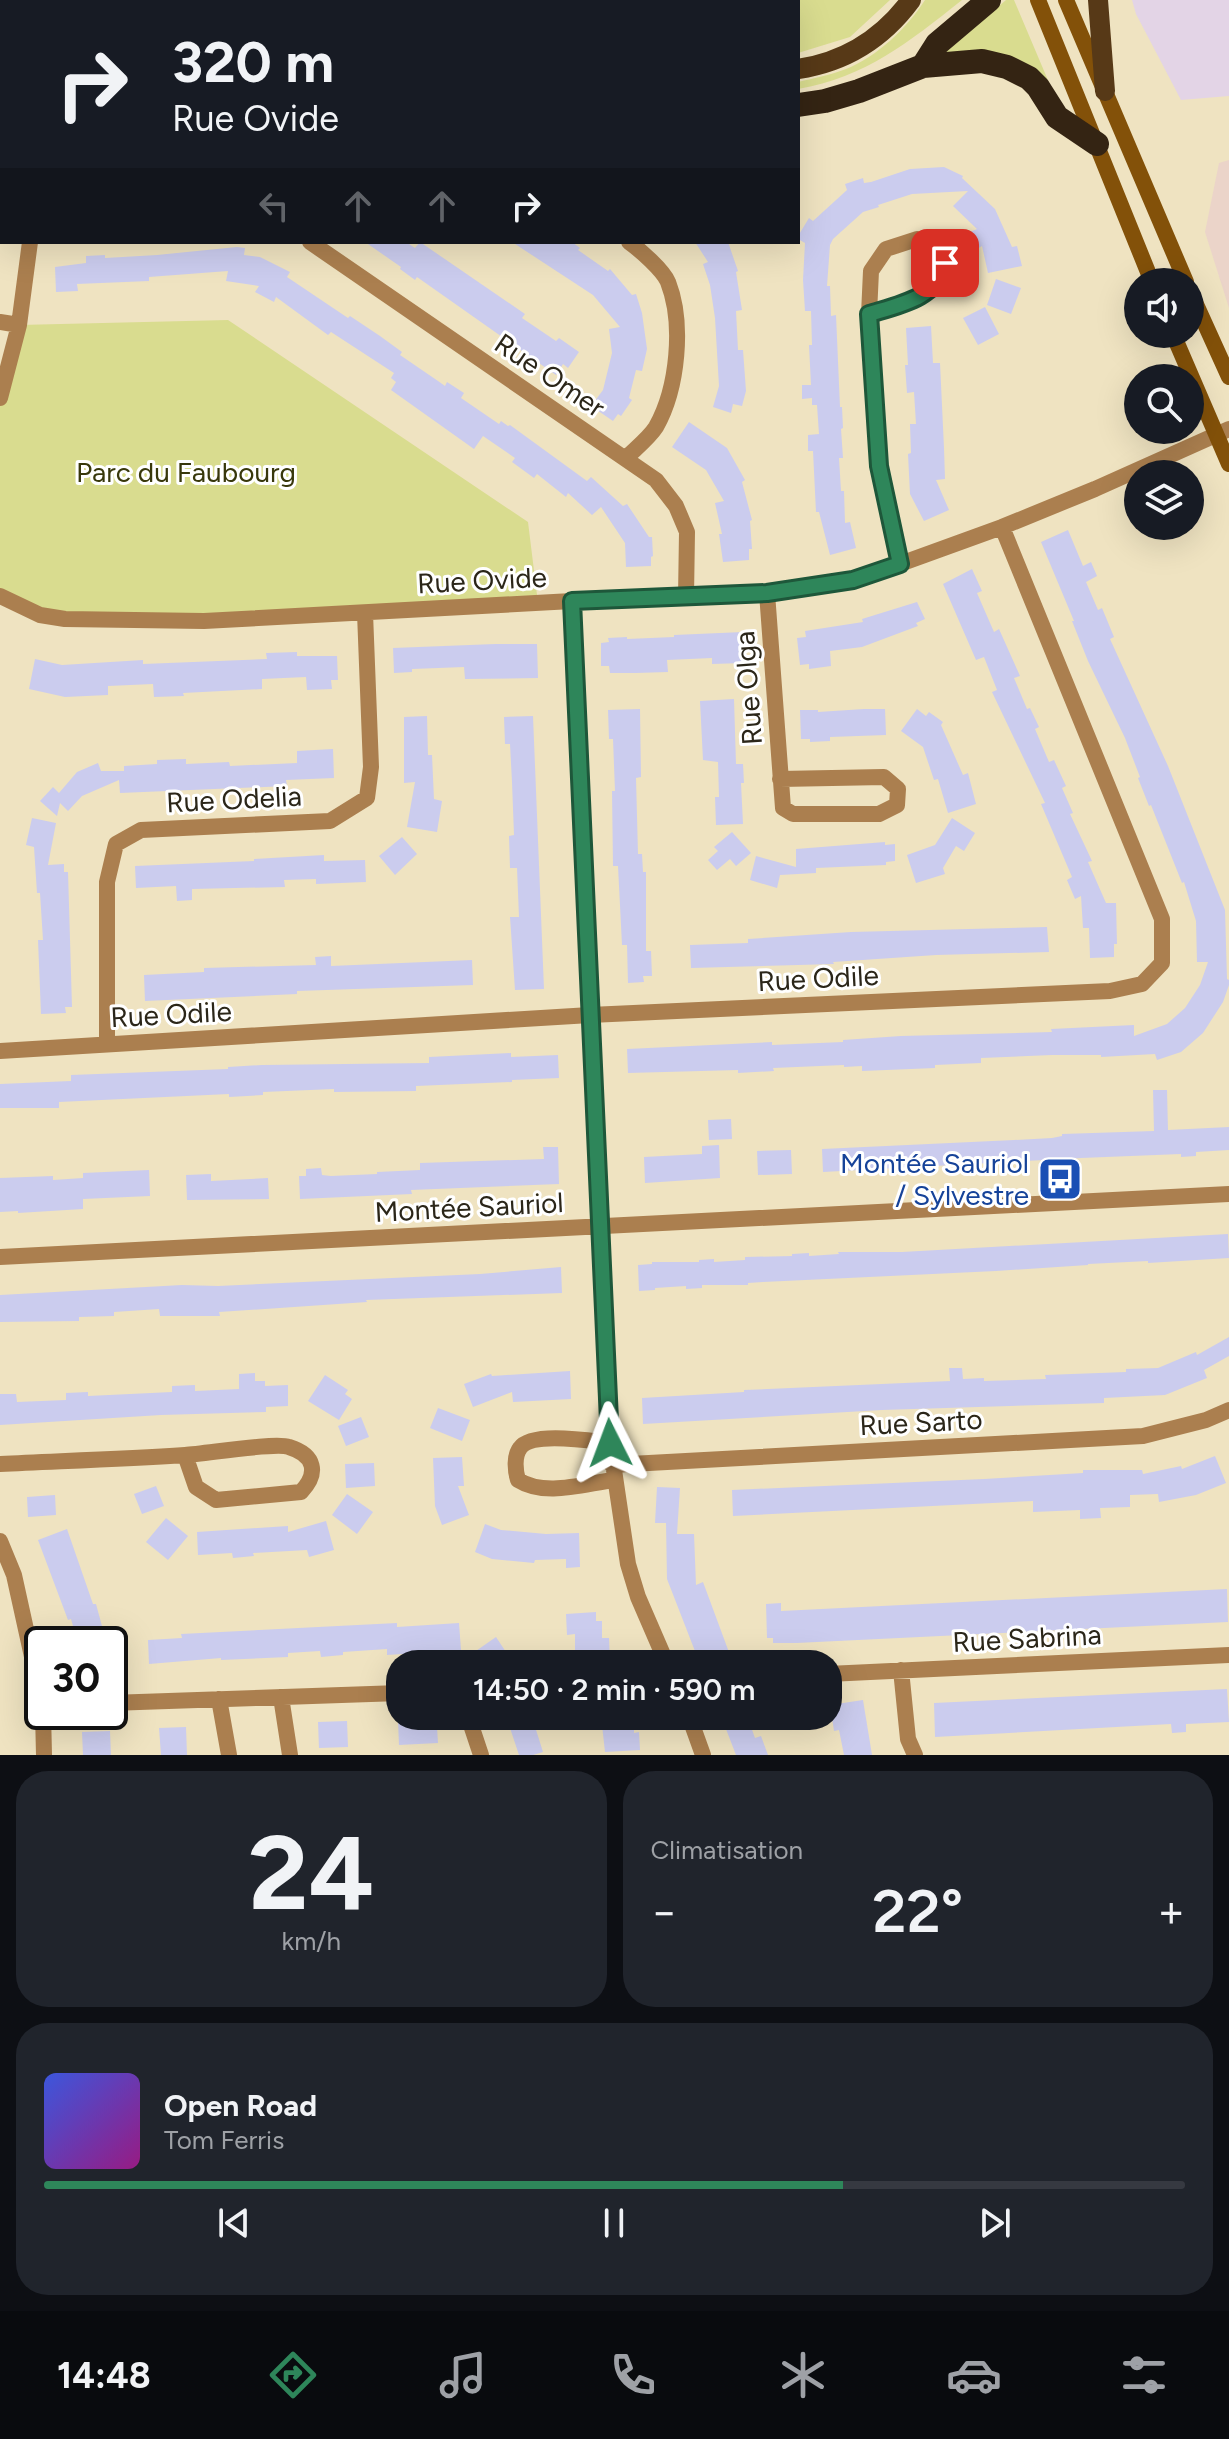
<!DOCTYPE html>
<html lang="fr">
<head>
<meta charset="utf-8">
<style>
	body { margin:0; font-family:Figtree,sans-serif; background:#20242c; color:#f1f3f6; height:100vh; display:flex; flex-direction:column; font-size:30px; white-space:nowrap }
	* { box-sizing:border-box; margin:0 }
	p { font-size:26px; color:#9ea1a6 }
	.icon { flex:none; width:44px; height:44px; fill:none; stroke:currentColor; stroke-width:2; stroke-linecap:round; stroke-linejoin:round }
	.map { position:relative; height:1755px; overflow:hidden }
	.panel { display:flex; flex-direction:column; gap:16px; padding:16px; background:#0d0f14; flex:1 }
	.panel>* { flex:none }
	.hud { position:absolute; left:0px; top:0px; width:800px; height:244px; box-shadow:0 8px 32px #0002; background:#171b24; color:#f1f3f6; overflow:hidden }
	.buttons { position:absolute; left:1124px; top:268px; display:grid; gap:16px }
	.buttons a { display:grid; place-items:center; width:80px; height:80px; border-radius:50%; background:#171b24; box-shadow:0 8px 32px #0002; font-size:40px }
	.speed { position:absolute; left:24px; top:1626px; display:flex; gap:16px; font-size:40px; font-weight:700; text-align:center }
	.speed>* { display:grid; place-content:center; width:104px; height:104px; border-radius:50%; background:#171b24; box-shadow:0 8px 32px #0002; line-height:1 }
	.speed .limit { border:4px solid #111; border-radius:12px; background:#fff; color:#111 }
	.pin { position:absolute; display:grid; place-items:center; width:68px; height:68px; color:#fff; margin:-34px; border-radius:16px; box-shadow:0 4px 12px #0006 }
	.me { position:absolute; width:88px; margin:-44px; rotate:357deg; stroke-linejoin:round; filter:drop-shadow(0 0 6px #0008) }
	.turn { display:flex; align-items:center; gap:28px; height:168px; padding:0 40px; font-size:36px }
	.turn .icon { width:104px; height:104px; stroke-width:2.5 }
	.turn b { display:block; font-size:56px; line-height:68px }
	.lanes { display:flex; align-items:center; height:76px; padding:0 40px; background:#0003; justify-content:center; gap:40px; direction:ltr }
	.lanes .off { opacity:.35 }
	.big { font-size:60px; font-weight:600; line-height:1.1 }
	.panel .card { flex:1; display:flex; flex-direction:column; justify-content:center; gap:12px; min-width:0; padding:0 28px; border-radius:32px; background:#20242c }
	.panel .dial { align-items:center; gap:0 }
	.dial b { font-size:104px; line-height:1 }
	.song { display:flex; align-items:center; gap:24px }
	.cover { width:96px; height:96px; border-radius:12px; background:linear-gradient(135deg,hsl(230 70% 55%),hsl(310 70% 35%)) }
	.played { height:8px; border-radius:4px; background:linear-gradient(90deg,#2e865a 70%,#363941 70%) }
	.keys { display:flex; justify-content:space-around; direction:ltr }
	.heat { display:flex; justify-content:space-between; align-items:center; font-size:44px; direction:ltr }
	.panel .tiles { flex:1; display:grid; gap:16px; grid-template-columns:1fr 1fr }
	.card:last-child { grid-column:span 2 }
	.trip { position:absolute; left:386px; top:1650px; width:456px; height:80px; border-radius:32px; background:#171b24; box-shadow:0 8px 32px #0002; font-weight:600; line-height:80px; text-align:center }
	.tabs { display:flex; height:128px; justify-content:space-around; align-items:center; background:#090b0e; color:#9ea1a6 }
	.tabs .icon { width:56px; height:56px }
	.tabs .selected { color:#2e865a }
	.tabs b { font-size:36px; color:#f1f3f6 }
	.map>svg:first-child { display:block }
	.commercial { fill:#ebd4c9 }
	.industrial { fill:#e3d4e6 }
	.green { fill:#d9dc8f }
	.building { fill:#cbccee }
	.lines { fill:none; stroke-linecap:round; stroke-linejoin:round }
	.street { stroke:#ab7f4f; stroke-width:16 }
	.secondary { stroke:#835109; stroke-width:16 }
	.primary { stroke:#573917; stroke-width:20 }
	.highway { stroke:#342413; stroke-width:24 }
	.route-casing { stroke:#1e573a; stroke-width:20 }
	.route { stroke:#2e865a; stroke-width:14 }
	.labels { text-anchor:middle; stroke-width:6; stroke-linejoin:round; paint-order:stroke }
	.street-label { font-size:28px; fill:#2b2619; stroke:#fff }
	.park-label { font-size:28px; fill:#38380b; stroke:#fff }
	.transit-label { font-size:28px; fill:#164399; stroke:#fff; text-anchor:end }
</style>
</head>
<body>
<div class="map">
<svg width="1229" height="1755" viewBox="0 0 1229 1755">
	<rect width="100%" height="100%" fill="#efe3c1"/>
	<path class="commercial" d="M1229,160V308L1205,232L1219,163Z"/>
	<path class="industrial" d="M1132,0H1229V96L1181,100L1136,14Z"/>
	<path class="green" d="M659,0H890L850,37L798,53V2H661Z
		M925,0H962C909,42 866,77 798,89V82C814,78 831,75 846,69C878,56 907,28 925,0Z
		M1006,0H1014L1050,85L948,56L946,52Z
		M228,320L528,522L538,603L65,619L0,596V398L19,325Z"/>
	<path class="building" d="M944,167L963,176L962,178L995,209L1012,247L1017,246L1022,266L988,273L982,246L977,249L970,232L977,229L953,206L968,191L912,194L878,205L879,207L863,212L833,239L830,245L827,286H830L831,316L836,315L840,407H842L843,428L841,429L843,458H839L841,491H844L845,523L850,522L856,548L830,555L819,512H816L813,451H808V435L819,434L817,405H812V398L802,399V385H811L809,345H812L811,311H805L803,280L805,243L798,239V236L809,218L813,221L847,190L845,184L863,178L864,183L871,182L910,169Z
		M365,242H406L415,248L420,242L525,314L522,318L556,341L559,338L579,352L568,368L563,364L556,375L417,277L415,280L400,269L401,267Z
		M512,242H572L580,248L578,250L608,271L610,269L632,295L636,294L642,313L647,349L642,371L636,370L629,398L632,400L621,416L618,414L613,421L591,406L603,390L612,353L609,329L620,327L593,295Z
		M695,242H728L738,271L736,272L742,310L736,311L738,350H743L746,391L742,406L733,404L731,413L713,407L719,386L715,318L710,285L703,264L708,262Z
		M237,247L245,248L244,255L260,257L290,272L287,277L348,318L350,316L380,336L402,352L400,355L438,381L445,386L447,382L464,393L461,398L499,424L501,421L508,426L510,425L587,481L591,477L623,506L627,504L649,537H652L653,556L651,557V566L626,567L625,543L601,507L592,515L568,493L566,497L537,474L534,478L512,462L515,458L483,436L474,449L391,390L396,382L391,378L394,373L331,332L328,335L276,297L274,302L255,292L259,286L226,281L228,271L149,277V281L77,284L78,291L56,292L55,267L86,263V256L105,255V258L157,255Z
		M996,279L1021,288L1011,314L987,305Z
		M985,307L999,334L978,345L963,318Z
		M931,326L933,363H940L944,448L945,479L936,480L949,510L924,521L910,494L908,454L911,453L910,424H916L914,392L907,393L905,365H908L906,328Z
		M689,422L727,448L745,480L742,482L752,520L750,521L752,549H749V560L723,562L719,534H722L715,503L724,501L706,470L672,447Z
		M1068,530L1083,566L1091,562L1097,576L1086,582L1098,610L1102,608L1114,637L1110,639L1168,766L1225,910L1227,979L1229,980V985L1223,1002L1203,1033L1181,1052L1157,1060L1155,1054L1101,1057V1055H1052L981,1058V1063L935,1065V1068L862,1071V1066L844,1067V1065L773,1068L774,1071L738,1073V1070L628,1073L627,1049L772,1042V1045L843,1042V1040L901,1036L1052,1032L1051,1029L1134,1025V1036L1167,1024L1185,1008L1200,985L1208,962H1197L1196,921L1184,882L1182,883L1151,805L1149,806L1138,778L1140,777L1125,738L1088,661L1072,621H1074L1041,542Z
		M972,569L982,591L977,593L994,632L999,629L1020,676L1014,678L1027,709L1030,708L1039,727L1035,729L1049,762L1054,760L1066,786L1062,788L1073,813L1070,814L1092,861L1088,862L1106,903H1116L1117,944H1114V957L1090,958L1089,928H1083L1081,896L1075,899L1067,880L1072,877L1041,804L1045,803L992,692L997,690L984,657L976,660L943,584Z
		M917,602L925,619L916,623L918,626L862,647L830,651L831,666L809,669V664L800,665L797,638L806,637L805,631L863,622L862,619Z
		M743,632L744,663L712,664V658L667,660L668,672L636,673H610L609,666H601V643L609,642L608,638L627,637V639L674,637V635Z
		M495,644H537L538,678L465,679L464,667L412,669V672L394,673L393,648Z
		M297,652V656H337L338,680H331L332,689L307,690L306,677L262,679V689L183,693L184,696L154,697L153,684L108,686V695L65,697L29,689L35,659L62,665L143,660V664L267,659L266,653Z
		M734,699L736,764H743L744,783H741L743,824L716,825L715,797H719L718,762L703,760L700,701Z
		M640,709L641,777L636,778L638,854H642L643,872H646V951H651L652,976H643L644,982L628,983L627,945H622L618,866H613L612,791H615L613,739H609L608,710Z
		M864,709H885L886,735L830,737V741L810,742V739H801L800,710H818V712Z
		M917,709L926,716L929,712L943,722L941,725L963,775L968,773L976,804L948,813L938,779L934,780L923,747L901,731Z
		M427,716L428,755H432L434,799L442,801L437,832L407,827L415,782L404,783V717Z
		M533,716L544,989L515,990L510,917H519L517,868H510L509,836L514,835L512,782L510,744H505L504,717Z
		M333,749L334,778L286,780L287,786L120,793L119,780L82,796L68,811L60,803L57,816L40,801L53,787L59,793L77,772L98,763L101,771H124V766L157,764V760L186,759V764L229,762L230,766L297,763V751Z
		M32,818L56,823L48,865L64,864V872H68L72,1007H65L66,1013L41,1014L38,940H43L40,893H37L34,847L26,845Z
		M952,818L975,833L964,851L956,846L943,868L945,874L916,883L907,855L935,845Z
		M732,832L751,853L736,866L730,859L717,870L708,860L718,851L714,847Z
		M402,837L417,854L395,875L379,856Z
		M885,842V845L895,844V861L886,862V865L816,868V873L780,875L777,888L750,880L756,856L796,867V849Z
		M324,855V861L365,860L366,882L316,884V879L284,880L285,887L192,889V900L177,901L176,886L136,888L135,866L254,861V859Z
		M1047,927L1049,952L936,955L833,962L834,964L691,968L690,945L748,943V939L851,932Z
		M331,956V966L472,960L473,985L297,991V994L145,1001L144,975L204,972V968L316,965L315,957Z
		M511,1053V1057L558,1055L559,1078L512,1080V1082L416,1086V1091L334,1092V1089L263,1092V1095L229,1097V1094L59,1102V1108H0V1084L71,1081V1075L228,1069V1067L262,1065L429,1063V1057Z
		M1153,1090H1167L1168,1130L1229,1127V1150L1196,1152V1156L1181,1157V1154L1081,1158L823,1172L822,1149L1014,1140L1052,1138L1062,1136V1134L1154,1131Z
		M731,1119L732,1139L709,1140L708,1120Z
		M719,1145L720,1178L645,1183L644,1157L702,1154V1146Z
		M543,1147H558L559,1184L411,1190L412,1194L300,1199L299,1176H306V1169L321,1168L322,1175L331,1176L377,1174V1172L420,1170V1163L544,1159Z
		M791,1150L792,1174L758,1175L757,1151Z
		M149,1170L150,1196L83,1199V1209L18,1213V1211L0,1212V1178L53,1176V1180L83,1178V1173Z
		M211,1174V1181L268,1178L269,1199L187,1200L186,1175Z
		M1228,1234L1229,1258L1148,1263V1261L1088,1264V1265L996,1271L763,1282L748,1283V1285H702V1288L686,1289V1286L655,1288V1290L639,1291L638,1265L652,1264V1262H699V1260L714,1259V1262L745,1260V1257L792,1256V1254L809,1253V1256L839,1254L838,1252H902Z
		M561,1267L562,1293L366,1300L367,1302L219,1312L220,1316H160L159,1309L114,1312V1316L79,1317V1321L0,1322V1295L182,1285L218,1286L480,1274Z
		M1229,1337V1356L1204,1370L1207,1378L1165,1395L1104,1398V1403L882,1410L643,1424L642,1398L744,1392V1390L950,1381L949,1368H962L963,1379L984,1378V1381L1046,1379L1045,1375L1126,1372V1369L1158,1368L1196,1352L1197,1355Z
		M570,1371L571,1399L513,1402L512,1392L473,1407L464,1384L491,1374L492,1376Z
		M255,1373V1381H265V1386L288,1385V1406L266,1407V1412L161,1415L0,1425V1394H16L17,1402L66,1400V1393L88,1392V1396L172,1392V1386L195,1385V1391L239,1389V1374Z
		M325,1375L348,1390L345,1394L352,1399L339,1420L308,1401Z
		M438,1408L470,1420L462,1441L430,1428Z
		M361,1417L369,1437L346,1446L338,1426Z
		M1215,1456L1226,1483L1196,1495L1159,1502L1158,1494L1130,1495V1507L1100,1508L1101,1518L1080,1519V1510L1033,1512V1501L733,1516L732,1490L984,1479L1083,1473V1470H1142L1143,1474L1181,1466L1182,1469Z
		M462,1457L464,1486H458L469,1515L442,1525L435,1506L433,1458Z
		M374,1463L375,1486L346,1488L345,1464Z
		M156,1486L164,1506L142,1514L134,1494Z
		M657,1487L680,1488L677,1534H694L696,1585L703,1582L730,1655L708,1664H700L667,1579L666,1523H655Z
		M347,1494L373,1512L357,1534L332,1515Z
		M55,1495L56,1515L28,1517L27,1497Z
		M166,1518L188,1536L168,1560L146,1542Z
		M326,1521L334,1550L309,1557L307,1550L253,1553L254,1556L233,1558L232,1553L198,1555L197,1532L288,1526V1532Z
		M485,1524L501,1530L546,1534L579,1533L580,1567L566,1568V1559L535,1560L534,1563L492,1559L475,1552Z
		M67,1529L93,1604H96L102,1626L75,1633L71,1619L68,1620L38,1540Z
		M1227,1589L1228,1622L796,1643H773V1638H767L766,1604L781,1603V1611Z
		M596,1612V1621H602V1638H609L610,1664H583V1659H575V1634L567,1635L566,1614Z
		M397,1623V1627L459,1623L461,1650L387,1655V1649L343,1652V1655L321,1657L320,1651L288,1653V1657L221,1660V1658L149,1664L148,1640L182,1638L181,1634Z
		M496,1637L510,1658L500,1664H480L473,1653Z
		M1227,1689L1229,1722L1186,1724V1732L1172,1733L1171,1724L935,1737L934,1703Z
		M863,1700L872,1755H844L839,1730L834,1731L830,1705Z
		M601,1716H641L642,1727L634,1728V1733L639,1732L640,1750L605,1752Z
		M721,1716H747L755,1738L761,1736L768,1755H736Z
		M532,1717L543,1752L533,1755H519L509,1725Z
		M429,1719V1727H437L438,1743L399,1745L398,1721Z
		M347,1721L348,1747L319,1748L318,1722Z
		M186,1727L187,1755H161L159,1728Z
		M110,1731L111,1755H83L82,1732Z"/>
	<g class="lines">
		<path class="street" d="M0,21H2
			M0,214L2,215
			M310,242L656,480L676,506L687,532L686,597
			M869,314C900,305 938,299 945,263L936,248L917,239L886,249L871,271L869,314L879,466L900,564
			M0,322L19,325
			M0,398L19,325L30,242
			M626,458C635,449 649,438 656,427C678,388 684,323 668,282C663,270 640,250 629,242
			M767,593L783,808L793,814H879L897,805L898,789L884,777L780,779
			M0,596L40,615L65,619L204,621L572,601L767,593L853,580L900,564L1002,527L1095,489L1229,429
			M572,601L610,1443L628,1564L638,1597L667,1664
			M107,1044V882L116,844L141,830L330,821L367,798L371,767L365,613
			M0,1051L590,1015L1110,991L1142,984L1162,963V919L1002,527
			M0,1257L1229,1194
			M610,1443C591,1441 532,1431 520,1448C514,1456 515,1470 518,1480C545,1497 583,1484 614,1480
			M0,1464C62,1461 123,1459 185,1455C205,1454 275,1442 289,1447C315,1455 319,1473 301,1492L216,1500L196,1487L185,1455
			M612,1465L1143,1436L1206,1420L1229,1410
			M0,1541L14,1575L42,1702
			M901,1670L908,1739L915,1755
			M828,1674L1229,1655
			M281,1697L290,1755
			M219,1699L229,1755
			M110,1703L400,1693
			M43,1712L44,1755
			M468,1716L481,1755
			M689,1716L703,1755"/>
		<path class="secondary" d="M1038,0L1152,282
			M1066,0L1186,282
			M1190,291L1229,377
			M1173,334L1229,464"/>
		<path class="primary" d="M636,0L638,2
			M1098,0L1105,91
			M798,69C845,62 883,38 911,0"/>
		<path class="highway" d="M549,0L552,2
			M923,66L937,44L989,0
			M798,105L825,101L859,91L923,66L982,61L1007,67L1029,78L1038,87L1057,117L1097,144"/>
	</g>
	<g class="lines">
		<g class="route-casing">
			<path id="route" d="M610,1443L572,601L767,593L853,580L900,564L879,466L869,314C899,305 938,298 945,263"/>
		</g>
		<use href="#route" class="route"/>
	</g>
	<defs>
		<g id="bus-square" transform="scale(2.3)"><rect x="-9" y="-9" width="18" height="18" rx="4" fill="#1a4fb4" stroke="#fff"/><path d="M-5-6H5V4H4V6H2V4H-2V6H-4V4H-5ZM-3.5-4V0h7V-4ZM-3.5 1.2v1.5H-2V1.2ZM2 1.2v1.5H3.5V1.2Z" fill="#fff"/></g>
	</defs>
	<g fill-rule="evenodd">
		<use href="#bus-square" x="1060" y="1179"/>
	</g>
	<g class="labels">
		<g class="street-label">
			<text transform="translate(550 375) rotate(34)" y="10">Rue Omer</text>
			<text transform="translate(482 580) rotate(-3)" y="10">Rue Ovide</text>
			<text transform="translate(748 688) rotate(-94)" y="10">Rue Olga</text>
			<text transform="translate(234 799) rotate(-3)" y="10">Rue Odelia</text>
			<text transform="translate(818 978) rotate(-3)" y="10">Rue Odile</text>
			<text transform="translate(171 1014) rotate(-3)" y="10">Rue Odile</text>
			<text transform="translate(469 1207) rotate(-3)" y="10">Montée Sauriol</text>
			<text transform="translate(921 1422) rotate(-3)" y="10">Rue Sarto</text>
			<text transform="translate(1027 1638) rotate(-3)" y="10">Rue Sabrina</text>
		</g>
		<g class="park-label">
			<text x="186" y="482">Parc du Faubourg</text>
		</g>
		<g class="transit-label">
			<text x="1029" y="1173">Montée Sauriol<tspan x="1029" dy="32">/ Sylvestre</tspan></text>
		</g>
	</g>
</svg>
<div class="buttons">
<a><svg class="icon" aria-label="sound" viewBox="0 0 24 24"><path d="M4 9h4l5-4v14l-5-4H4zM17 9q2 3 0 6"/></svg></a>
<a><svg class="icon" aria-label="search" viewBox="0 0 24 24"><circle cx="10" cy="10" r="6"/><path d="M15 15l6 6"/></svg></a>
<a><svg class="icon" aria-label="layers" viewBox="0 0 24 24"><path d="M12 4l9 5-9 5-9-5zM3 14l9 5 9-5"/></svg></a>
</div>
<div class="speed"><div class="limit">30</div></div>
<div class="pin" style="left:945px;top:263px;background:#d93025"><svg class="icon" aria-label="arrive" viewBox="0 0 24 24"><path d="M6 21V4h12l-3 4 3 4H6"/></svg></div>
<svg class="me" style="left:610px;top:1443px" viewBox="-20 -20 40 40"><path d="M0-17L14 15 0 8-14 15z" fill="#2e865a" stroke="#fff" stroke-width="4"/></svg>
<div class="trip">14:50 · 2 min · 590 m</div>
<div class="hud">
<div class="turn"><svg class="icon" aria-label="right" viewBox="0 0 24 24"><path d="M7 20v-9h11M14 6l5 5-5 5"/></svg><div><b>320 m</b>Rue Ovide</div></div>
<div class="lanes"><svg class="icon off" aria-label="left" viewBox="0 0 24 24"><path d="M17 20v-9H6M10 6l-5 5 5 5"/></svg><svg class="icon off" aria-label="ahead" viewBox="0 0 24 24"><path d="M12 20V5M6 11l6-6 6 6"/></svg><svg class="icon off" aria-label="ahead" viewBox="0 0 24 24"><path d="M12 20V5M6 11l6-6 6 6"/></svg><svg class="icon" aria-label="right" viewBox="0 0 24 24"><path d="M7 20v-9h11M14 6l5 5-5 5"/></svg></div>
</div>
</div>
<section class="panel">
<div class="tiles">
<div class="card dial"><b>24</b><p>km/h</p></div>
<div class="card"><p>Climatisation</p>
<div class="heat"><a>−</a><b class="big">22°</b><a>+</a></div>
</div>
<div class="card">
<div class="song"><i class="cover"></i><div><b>Open Road</b><p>Tom Ferris</p></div></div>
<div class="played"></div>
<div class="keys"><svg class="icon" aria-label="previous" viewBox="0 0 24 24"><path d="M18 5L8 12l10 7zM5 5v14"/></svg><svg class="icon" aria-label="pause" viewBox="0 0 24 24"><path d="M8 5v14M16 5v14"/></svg><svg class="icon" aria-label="next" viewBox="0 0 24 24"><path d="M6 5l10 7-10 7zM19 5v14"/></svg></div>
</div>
</div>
</section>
<nav class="tabs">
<b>14:48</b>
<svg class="icon selected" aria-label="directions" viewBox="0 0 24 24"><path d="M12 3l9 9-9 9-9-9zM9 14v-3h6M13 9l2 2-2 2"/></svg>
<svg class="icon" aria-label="music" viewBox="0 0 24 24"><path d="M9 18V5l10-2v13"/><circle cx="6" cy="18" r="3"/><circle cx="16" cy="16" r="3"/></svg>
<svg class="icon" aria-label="phone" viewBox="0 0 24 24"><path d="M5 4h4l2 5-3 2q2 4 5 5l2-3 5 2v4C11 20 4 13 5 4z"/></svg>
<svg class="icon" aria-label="climate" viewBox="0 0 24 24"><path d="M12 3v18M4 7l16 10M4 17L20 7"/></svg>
<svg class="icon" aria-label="car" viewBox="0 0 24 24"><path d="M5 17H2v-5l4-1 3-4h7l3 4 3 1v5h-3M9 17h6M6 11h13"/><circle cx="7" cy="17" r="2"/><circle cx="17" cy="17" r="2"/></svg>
<svg class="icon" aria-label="filters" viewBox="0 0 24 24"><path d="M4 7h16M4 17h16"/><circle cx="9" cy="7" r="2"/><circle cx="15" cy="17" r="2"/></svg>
</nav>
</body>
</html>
